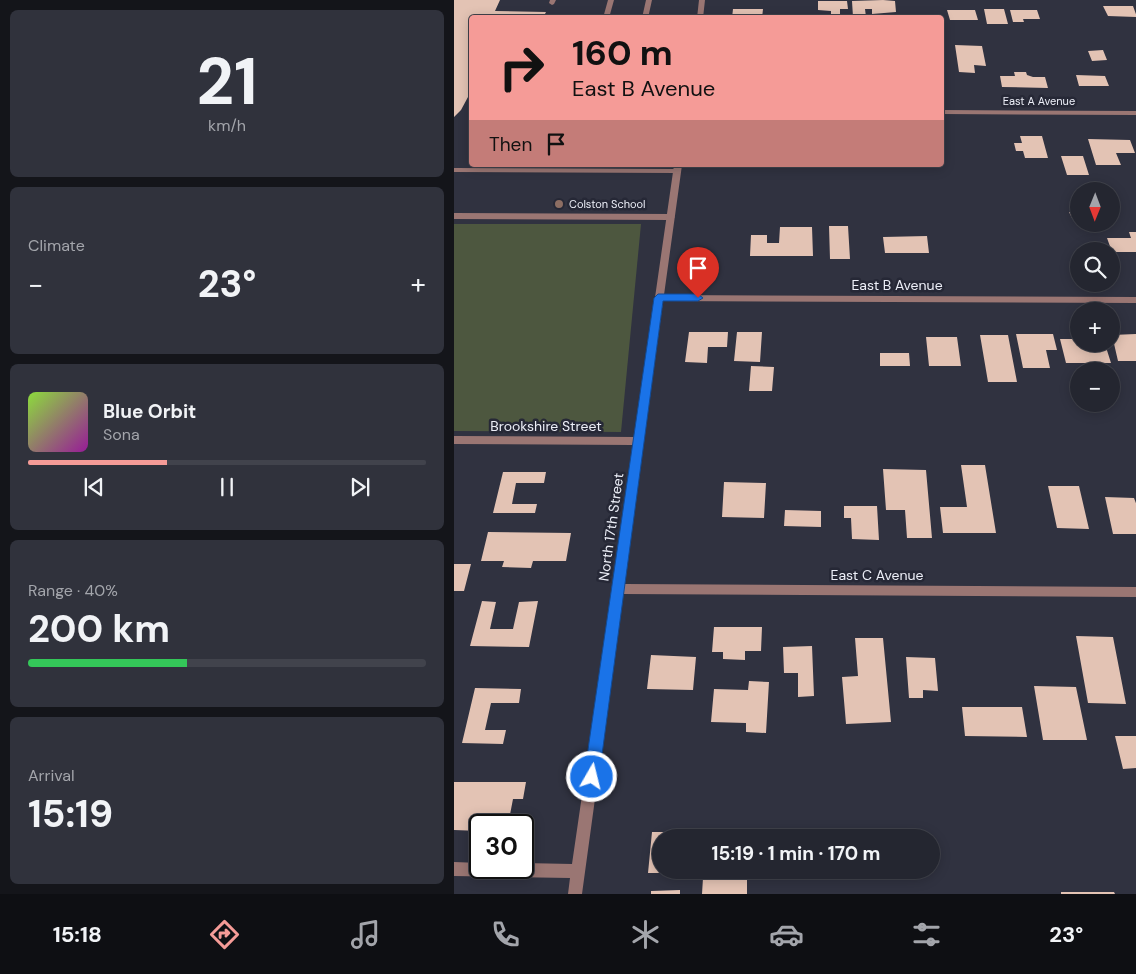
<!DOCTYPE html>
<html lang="en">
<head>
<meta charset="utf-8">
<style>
	body { margin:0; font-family:"DM Sans",sans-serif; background:#30323c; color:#f1f3f6; height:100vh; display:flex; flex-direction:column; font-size:19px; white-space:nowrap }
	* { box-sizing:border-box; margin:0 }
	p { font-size:16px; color:#a3a5ab }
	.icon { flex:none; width:28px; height:28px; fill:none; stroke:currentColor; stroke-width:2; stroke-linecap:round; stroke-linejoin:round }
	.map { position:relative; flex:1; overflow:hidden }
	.panel { display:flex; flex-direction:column; gap:10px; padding:10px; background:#14151a; width:454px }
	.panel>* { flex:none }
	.hud { position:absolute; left:15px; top:15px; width:475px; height:152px; border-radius:5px; box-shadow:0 2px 12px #0003,0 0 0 1px #41434c; background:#f59b97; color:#111; overflow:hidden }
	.needle { width:32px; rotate:181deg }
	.controls { position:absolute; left:616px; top:182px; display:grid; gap:10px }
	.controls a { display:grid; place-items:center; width:50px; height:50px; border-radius:50%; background:#242630; box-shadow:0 2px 12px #0003,0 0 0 1px #41434c; font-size:25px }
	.speed { position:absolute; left:15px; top:814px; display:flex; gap:10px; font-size:25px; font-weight:700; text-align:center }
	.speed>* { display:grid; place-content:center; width:65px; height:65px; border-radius:50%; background:#242630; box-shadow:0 2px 12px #0003,0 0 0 1px #41434c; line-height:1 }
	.speed .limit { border:2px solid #111; border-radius:8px; background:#fff; color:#111 }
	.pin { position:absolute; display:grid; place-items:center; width:42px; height:42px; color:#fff; margin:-51px -21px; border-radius:50% 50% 50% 0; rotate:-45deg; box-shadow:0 0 5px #0007 }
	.pin .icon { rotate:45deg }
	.me { position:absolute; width:55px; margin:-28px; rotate:8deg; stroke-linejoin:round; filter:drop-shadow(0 0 4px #0008) }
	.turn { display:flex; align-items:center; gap:18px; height:105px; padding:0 20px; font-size:22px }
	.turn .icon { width:65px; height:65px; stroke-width:2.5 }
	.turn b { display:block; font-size:35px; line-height:42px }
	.then { display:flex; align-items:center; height:48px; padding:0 20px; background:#0003; gap:10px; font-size:19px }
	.big { font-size:38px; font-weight:700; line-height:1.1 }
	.panel .card { flex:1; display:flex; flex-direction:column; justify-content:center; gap:8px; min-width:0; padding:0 18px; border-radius:8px; background:#30323c }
	.panel .dial { align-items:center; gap:0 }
	.dial b { font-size:65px; line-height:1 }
	.song { display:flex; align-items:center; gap:15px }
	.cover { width:60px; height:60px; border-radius:8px; background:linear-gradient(135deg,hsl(90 70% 55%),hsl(300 70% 35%)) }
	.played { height:5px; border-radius:2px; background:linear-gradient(90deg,#f59b97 35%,#41434c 35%) }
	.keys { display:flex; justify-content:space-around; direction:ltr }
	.heat { display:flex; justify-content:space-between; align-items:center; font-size:28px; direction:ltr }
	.charge { height:8px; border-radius:4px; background:linear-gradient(90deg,#34c759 40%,#41434c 0) }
	.trip { position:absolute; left:198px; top:829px; width:288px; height:50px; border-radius:25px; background:#242630; box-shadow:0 2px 12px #0003,0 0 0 1px #41434c; font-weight:700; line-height:50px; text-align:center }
	.tabs { display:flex; height:80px; justify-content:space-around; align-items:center; background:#0e0f13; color:#a3a5ab }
	.tabs .icon { width:35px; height:35px }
	.tabs .active { color:#f59b97 }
	.tabs b { font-size:22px; color:#f1f3f6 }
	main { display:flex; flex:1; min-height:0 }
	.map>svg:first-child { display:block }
	.green { fill:#4d573f }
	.building { fill:#e3c3b4 }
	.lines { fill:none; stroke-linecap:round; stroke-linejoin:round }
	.service { fill:#9a7673; fill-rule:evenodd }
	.minor { fill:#9a7673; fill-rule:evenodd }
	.route { fill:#1a73e8; stroke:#114b97 }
	.education-dot { fill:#8d6e63; stroke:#262836; stroke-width:2 }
	.labels { text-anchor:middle; stroke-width:5; stroke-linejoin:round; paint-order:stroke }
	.far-street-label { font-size:11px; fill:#eceef7; stroke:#262836 }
	.far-poi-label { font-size:11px; fill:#eceef7; stroke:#262836; text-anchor:start }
	.street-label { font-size:14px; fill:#eceef7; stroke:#262836 }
</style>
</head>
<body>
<main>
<section class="panel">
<div class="card dial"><b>21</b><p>km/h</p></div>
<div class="card"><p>Climate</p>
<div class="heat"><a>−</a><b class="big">23°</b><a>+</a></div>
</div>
<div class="card">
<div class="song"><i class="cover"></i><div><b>Blue Orbit</b><p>Sona</p></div></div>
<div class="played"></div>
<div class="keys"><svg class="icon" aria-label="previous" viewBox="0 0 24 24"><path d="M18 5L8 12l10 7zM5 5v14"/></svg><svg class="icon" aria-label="pause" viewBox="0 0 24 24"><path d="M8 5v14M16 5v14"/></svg><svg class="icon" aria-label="next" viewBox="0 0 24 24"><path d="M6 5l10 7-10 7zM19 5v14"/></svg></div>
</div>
<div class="card"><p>Range · 40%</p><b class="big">200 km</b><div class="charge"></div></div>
<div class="card"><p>Arrival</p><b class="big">15:19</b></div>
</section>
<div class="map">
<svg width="683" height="894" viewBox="0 0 683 894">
	<rect width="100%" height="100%" fill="#303240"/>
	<path class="green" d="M0,224H187L167,432L0,431Z"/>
	<path class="building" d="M0,0H46L41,11L92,12L89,18H18V97H14L7,110L0,117Z
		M429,0L441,1L442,12L418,14V9H411L412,17H399L398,1Z
		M364,1H393L394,9H386V14H377V11L364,10Z
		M649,6H679L683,17L654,16Z
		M279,9H309L308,18H278Z
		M530,9H550L554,24H533Z
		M493,10H521L524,20H496Z
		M556,10H583L586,19H569L570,22H559Z
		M501,45L528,46L532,66L520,65L521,73L505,72Z
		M649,50L653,60L638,61L634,51Z
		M560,72H572L573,75L579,77H591L594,88L548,87L546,76H561Z
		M622,75L651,76L655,86H625Z
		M566,136H588L594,158H571L569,151H562L560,143H568Z
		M634,139L676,140L681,153H662L667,165H642Z
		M607,156H629L635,175H613Z
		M615,212H625V218H618Z
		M375,226H394L396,259H376Z
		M326,227H358L359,256H296L297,235H313V243H325Z
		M675,232H683V252H658L653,238H677Z
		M473,236L475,253H431L429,237Z
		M235,332H274L273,347H254L253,363L231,362Z
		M283,332H308L306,362L280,361Z
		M562,334H599L603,350H592L596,368H569Z
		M683,334V361H664L658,335Z
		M526,335H554L563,382H534Z
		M472,337H503L507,366H475Z
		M606,339H625V344H651L657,363H612Z
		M426,353H455L456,366H426Z
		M297,366L320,367L318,391H295Z
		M507,465H531L542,533H489L486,507H513Z
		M429,469L472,470L478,538H453L451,510H432Z
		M49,472H92L90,483H62L58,504H83L81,513H39Z
		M270,482L312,483L310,518L268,517Z
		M594,486H625L635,529L603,528Z
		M651,497L680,498L683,506V534H659Z
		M390,506H423L425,540L398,539L397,518H390Z
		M331,510L367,511V527L330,526Z
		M34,532L117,533L112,561H79L77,568L48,567L50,561H27Z
		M0,564H17L10,591H0Z
		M28,601L42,602L36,629H59L65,602L84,601L75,647L16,646Z
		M260,627H308L307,651H291V660L269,659V652H258Z
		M622,636L659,637L672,704L634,703Z
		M401,638H429L437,722L392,724L388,677L404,676Z
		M358,646L360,696L344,697V673H330L329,647Z
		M197,655L242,657L239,690L193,689Z
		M452,657L481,658L484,691L469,690V698H455Z
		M295,681L315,682L312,733L292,732V723L257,722L260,689L294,690Z
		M580,686L622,687L633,740H589Z
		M21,688L67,689L65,703H37L31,730H52L49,744L8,743Z
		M508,707H568L573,737L511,736Z
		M661,736H683V768L669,769Z
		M0,782H72L69,799H59L54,825H26V831L0,830Z
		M198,832H233V838H206V870H231L230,873H194Z
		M249,878L293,879V894H248Z
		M226,890V894H197V891Z
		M607,892H660L661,894H607Z"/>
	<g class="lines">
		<path class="service" d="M96,0H102L100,4L98,5L95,3Z
			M154,0H160L155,18H149Z
			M192,0H198L194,18H188Z
			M0,168L223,169L227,171L223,173L0,172Z
			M0,213L217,214L221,217L217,220L0,219Z"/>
		<path class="minor" d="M245,0H251L249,18H243Z
			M488,110L683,111V115L488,114Z
			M220,165H228L210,295L683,297V303L209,301L170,584L683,587V597L169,594L128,894H114L116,878L0,876V862L26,863V868H69V863L118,864L179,445L0,444V436L181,437Z"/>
	</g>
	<path class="route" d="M204,294H244L249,298L244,301H209L145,777L143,782L138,784L132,782L130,777L200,298Z"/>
	<circle class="education-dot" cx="105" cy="204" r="5"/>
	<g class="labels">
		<g class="far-street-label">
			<text x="585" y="105">East A Avenue</text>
		</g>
		<g class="far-poi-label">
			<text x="115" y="208">Colston School</text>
		</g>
		<g class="street-label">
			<text x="443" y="290">East B Avenue</text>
			<text x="92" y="431">Brookshire Street</text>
			<text transform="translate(157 527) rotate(-82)" y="5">North 17th Street</text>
			<text x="423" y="580">East C Avenue</text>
		</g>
	</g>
</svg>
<div class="controls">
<a><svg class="needle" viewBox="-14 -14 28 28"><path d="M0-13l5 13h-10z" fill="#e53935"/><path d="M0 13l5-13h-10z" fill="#a3a5ab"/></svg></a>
<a><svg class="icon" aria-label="search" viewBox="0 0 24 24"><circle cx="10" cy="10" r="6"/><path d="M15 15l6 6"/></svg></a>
<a>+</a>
<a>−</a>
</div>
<div class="speed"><div class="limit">30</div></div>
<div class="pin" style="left:244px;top:298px;background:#d93025"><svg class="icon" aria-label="arrive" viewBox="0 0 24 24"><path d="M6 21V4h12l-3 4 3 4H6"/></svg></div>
<svg class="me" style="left:138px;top:777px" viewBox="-20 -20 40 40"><circle r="17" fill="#1a73e8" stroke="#fff" stroke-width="3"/><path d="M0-11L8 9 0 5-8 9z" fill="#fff"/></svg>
<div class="trip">15:19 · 1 min · 170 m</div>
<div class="hud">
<div class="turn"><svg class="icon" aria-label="right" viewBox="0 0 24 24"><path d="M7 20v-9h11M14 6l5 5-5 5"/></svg><div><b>160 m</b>East B Avenue</div></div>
<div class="then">Then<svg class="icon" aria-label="arrive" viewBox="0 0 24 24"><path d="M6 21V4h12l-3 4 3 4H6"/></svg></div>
</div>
</div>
</main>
<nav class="tabs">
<b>15:18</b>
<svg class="icon active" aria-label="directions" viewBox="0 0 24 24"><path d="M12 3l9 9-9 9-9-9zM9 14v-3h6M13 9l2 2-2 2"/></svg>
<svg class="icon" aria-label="music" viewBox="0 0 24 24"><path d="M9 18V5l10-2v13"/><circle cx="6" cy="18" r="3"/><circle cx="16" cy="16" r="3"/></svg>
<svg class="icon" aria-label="phone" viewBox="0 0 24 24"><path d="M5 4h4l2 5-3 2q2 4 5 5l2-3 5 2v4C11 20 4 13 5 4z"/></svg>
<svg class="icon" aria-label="climate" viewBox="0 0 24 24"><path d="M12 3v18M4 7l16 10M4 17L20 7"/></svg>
<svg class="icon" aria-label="car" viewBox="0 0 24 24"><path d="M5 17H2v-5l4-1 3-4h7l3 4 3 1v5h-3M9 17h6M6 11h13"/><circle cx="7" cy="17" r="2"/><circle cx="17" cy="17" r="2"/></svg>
<svg class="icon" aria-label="filters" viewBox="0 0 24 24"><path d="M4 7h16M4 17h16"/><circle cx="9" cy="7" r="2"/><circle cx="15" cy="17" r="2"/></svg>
<b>23°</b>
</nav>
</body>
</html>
